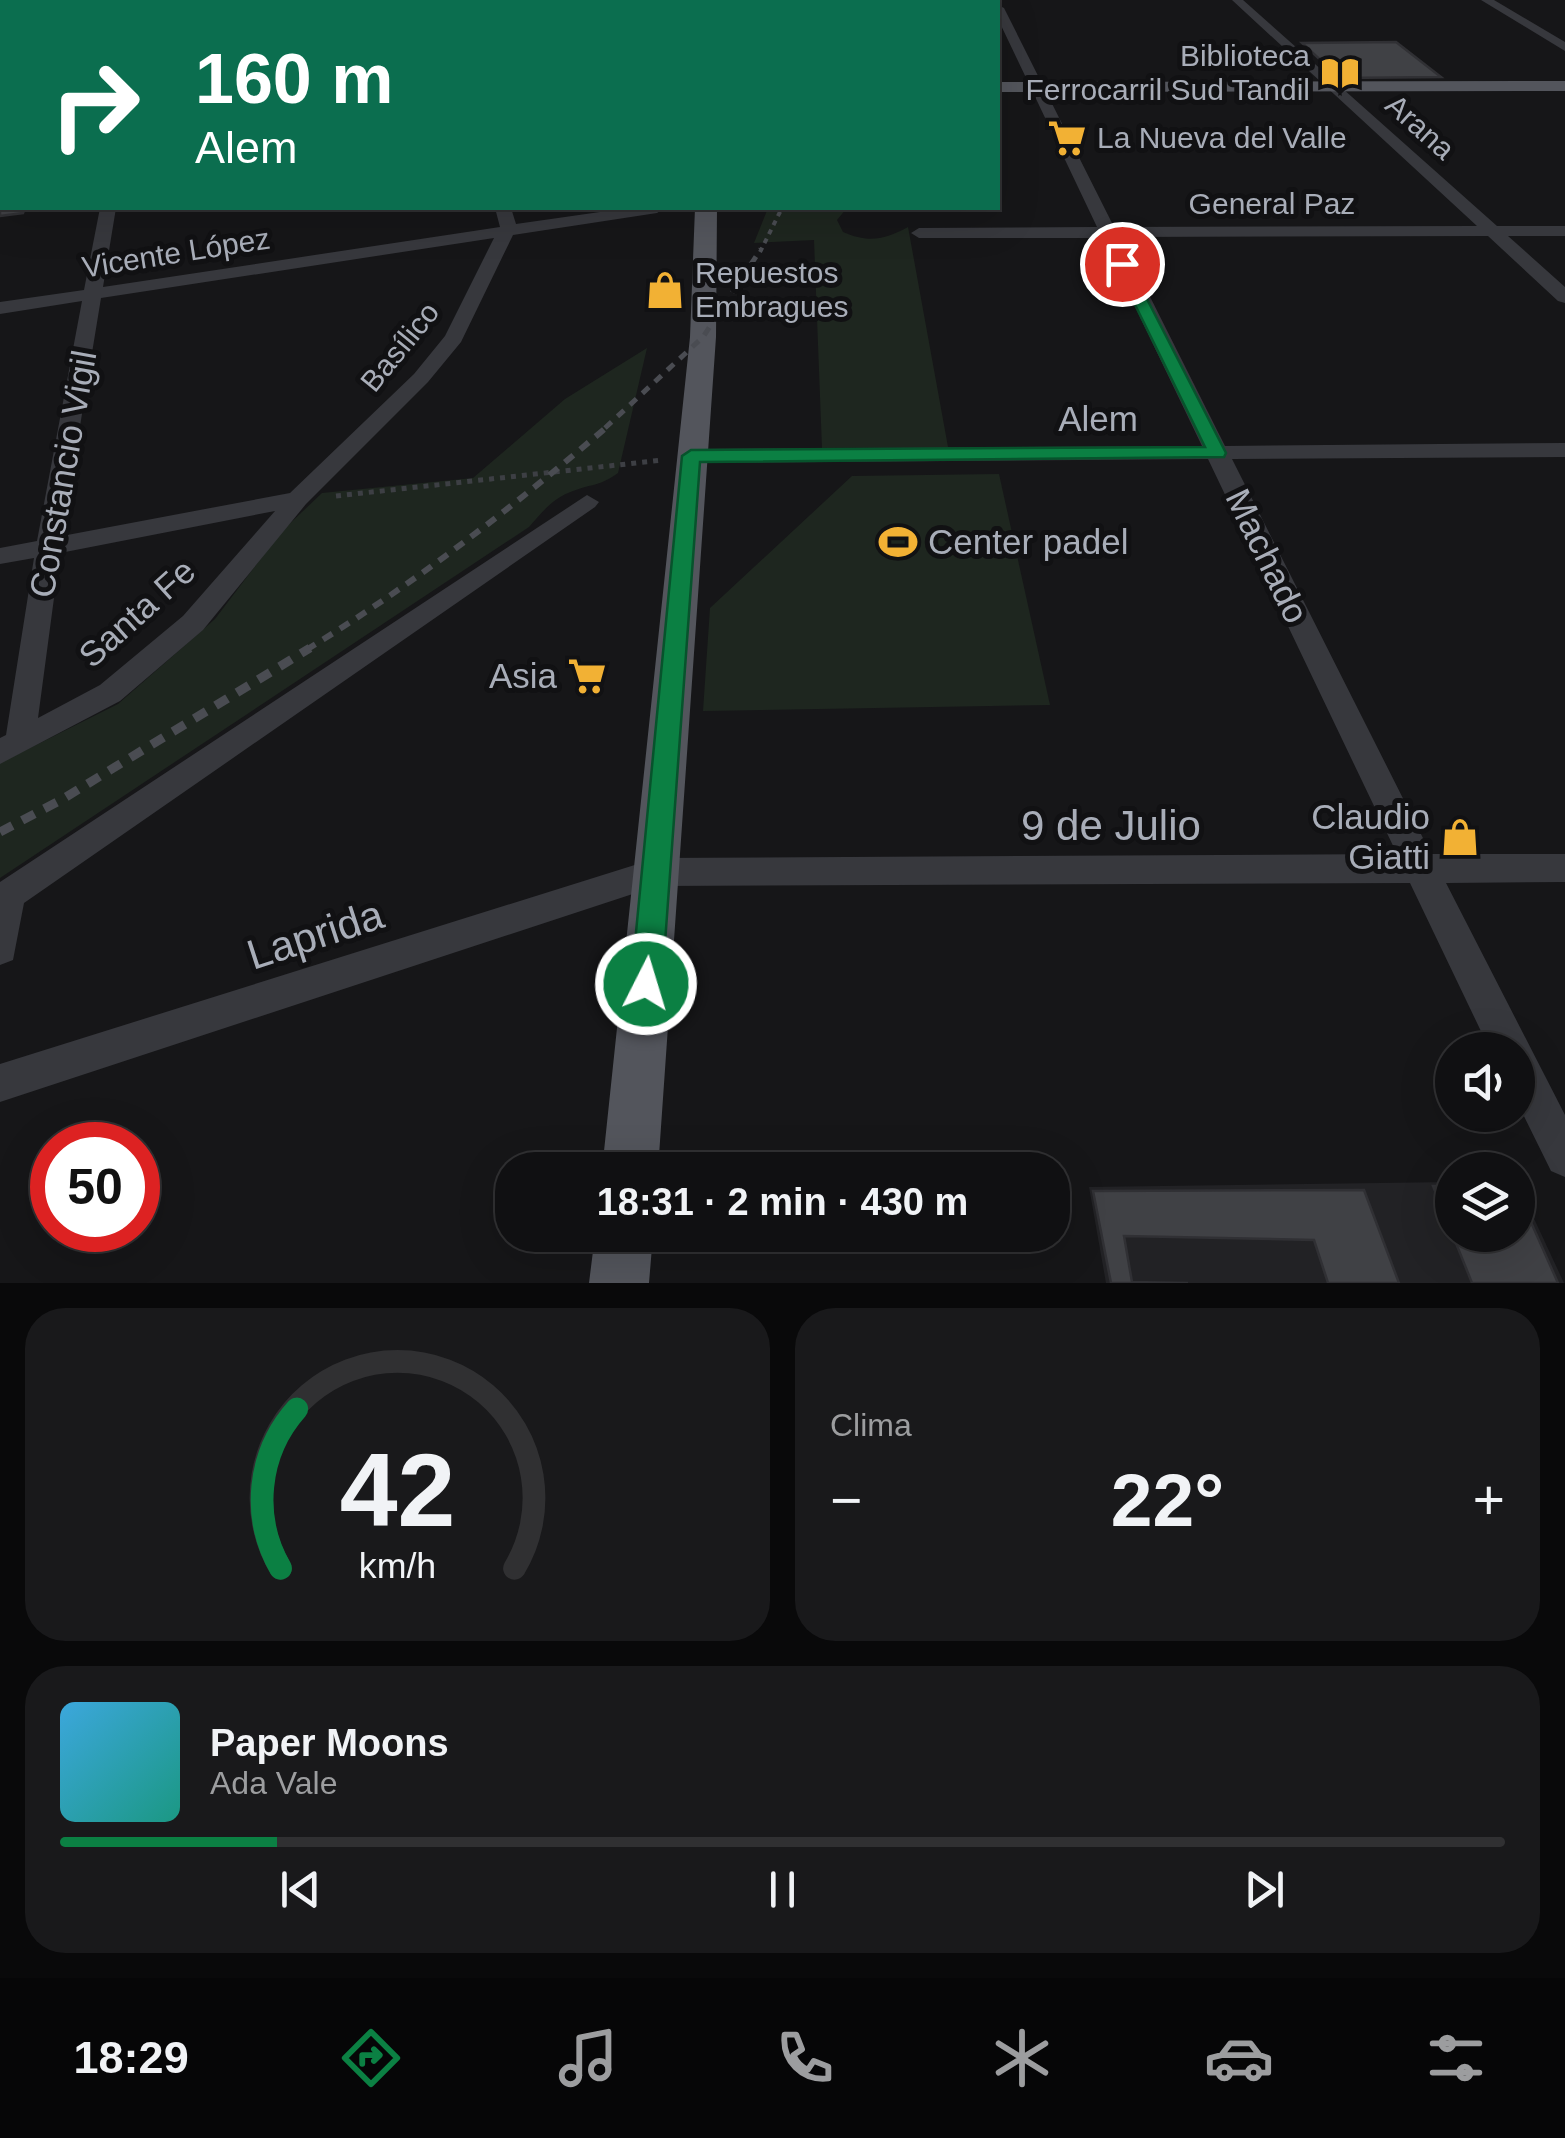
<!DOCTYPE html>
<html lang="es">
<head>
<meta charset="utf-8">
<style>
	body { margin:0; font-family:Helvetica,sans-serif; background:#19191b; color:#f1f3f6; height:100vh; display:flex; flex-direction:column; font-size:38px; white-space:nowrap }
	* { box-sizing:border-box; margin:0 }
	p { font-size:32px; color:#9c9d9f }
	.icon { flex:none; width:55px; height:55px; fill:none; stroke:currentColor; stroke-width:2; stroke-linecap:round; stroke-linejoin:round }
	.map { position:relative; height:1283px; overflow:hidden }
	.details { display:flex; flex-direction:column; gap:25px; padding:25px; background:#09090a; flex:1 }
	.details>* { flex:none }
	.banner { position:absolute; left:0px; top:0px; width:1000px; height:210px; box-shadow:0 10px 40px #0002,0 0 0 2px #303032; background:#0b6e4f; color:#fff; overflow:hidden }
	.controls { position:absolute; left:1435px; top:1032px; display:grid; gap:20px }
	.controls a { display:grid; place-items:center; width:100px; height:100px; border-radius:50%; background:#101012; box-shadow:0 10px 40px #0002,0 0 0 2px #303032; font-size:50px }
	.speed { position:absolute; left:30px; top:1122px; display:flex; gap:20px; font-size:50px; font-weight:700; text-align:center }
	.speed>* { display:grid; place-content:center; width:130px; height:130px; border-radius:50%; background:#101012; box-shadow:0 10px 40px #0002,0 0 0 2px #303032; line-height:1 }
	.speed .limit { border:15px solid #d22; background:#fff; color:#111 }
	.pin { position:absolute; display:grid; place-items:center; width:85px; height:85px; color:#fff; margin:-42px; border:5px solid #fff; border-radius:50%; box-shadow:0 2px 10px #0007 }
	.me { position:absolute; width:110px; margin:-55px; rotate:5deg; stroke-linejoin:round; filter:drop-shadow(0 0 8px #0008) }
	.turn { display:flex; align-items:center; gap:35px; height:210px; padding:0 30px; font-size:45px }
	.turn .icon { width:130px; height:130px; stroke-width:2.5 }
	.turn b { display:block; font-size:70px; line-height:85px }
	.big { font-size:75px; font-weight:800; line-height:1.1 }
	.details .tile { flex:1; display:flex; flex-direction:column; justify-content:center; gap:15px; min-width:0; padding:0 35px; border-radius:40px; background:#19191b }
	.details .dial { align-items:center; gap:0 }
	.dial svg { height:260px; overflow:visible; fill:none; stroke:#303032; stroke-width:7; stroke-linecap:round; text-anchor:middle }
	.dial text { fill:#f1f3f6; stroke:none }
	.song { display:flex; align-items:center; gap:30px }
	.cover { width:120px; height:120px; border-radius:15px; background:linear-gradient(135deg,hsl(200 70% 55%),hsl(170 70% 35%)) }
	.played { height:10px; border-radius:5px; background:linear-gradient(90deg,#0b8043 15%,#303032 15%) }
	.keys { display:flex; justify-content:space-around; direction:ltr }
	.heat { display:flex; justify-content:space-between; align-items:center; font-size:55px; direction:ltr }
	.details .tiles { flex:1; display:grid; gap:25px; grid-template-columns:1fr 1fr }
	.tile:last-child { grid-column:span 2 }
	.trip { position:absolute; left:495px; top:1152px; width:575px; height:100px; border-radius:40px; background:#101012; box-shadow:0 10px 40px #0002,0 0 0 2px #303032; font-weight:800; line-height:100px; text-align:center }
	.dock { display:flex; height:160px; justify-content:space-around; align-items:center; background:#060607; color:#9c9d9f }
	.dock .icon { width:70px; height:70px }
	.dock .current { color:#0b8043 }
	.dock b { font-size:45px; color:#f1f3f6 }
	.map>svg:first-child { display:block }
	.built { fill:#222225 }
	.green { fill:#1e261f }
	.building { fill:#404145; stroke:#303034; stroke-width:2.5 }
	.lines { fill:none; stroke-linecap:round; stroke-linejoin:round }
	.path { stroke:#3d3f44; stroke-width:5; stroke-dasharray:5 6; stroke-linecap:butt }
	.minor { fill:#37383d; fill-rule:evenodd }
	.major { fill:#53555c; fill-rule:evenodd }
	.rail-far3 { stroke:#4a4c52; stroke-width:4; stroke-dasharray:5 5; stroke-linecap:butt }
	.rail-far2 { stroke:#4a4c52; stroke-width:5; stroke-dasharray:9 8; stroke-linecap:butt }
	.rail-far1 { stroke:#4a4c52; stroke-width:6; stroke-dasharray:11 9; stroke-linecap:butt }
	.rail { stroke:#4a4c52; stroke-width:9; stroke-dasharray:14 11; stroke-linecap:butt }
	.route { fill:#0b8043; stroke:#07532c; stroke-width:2.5 }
	.labels { text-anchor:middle; stroke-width:10; stroke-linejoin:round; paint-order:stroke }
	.far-poi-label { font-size:30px; fill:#a8adb8; stroke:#111113; text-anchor:start }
	.far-street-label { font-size:30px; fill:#a8adb8; stroke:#111113 }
	.street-label { font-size:35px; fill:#a8adb8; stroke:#111113 }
	.poi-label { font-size:35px; fill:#a8adb8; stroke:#111113; text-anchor:end }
	.near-street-label { font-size:42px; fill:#a8adb8; stroke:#111113 }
</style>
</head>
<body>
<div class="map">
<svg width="1565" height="1283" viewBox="0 0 1565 1283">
	<rect width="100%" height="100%" fill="#161618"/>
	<path class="built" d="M1452,1182V1235H1518V1184L1564,1283H1106L1089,1187Z"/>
	<path class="green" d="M768,208H847L837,220L843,232C868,243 884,240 908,227L948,447L822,448L814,240L754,243Z
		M647,348L618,473C598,487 594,483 573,491C553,498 542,512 529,527L0,878V763L118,704L215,619L281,532L322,493L473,478L565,399Z
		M999,474L1050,705L703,711L710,608L852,476Z"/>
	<path class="building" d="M1396,42L1441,77L1340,78L1302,43Z
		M0,183L2,208H25L23,213L0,216Z
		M1433,1186H1452V1235H1518V1193L1558,1283H1472Z
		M1364,1190L1399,1283H1328L1314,1240L1124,1236L1132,1282L1188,1283H1111L1093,1191Z"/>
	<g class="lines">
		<path class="path" d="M336,496L663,460"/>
		<path class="minor" d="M141,0H151L152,2H141Z
			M403,0H413L415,2H404Z
			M668,0H680L682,2H669Z
			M1232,0H1243L1497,226H1565V236H1508L1565,287V303L1558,301L1488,236L1120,237L1225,446L1565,443V457L1232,459L1431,854H1565V882L1446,883L1565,1115V1177L1551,1171L1518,1104V1050H1490L1410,883L657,886L0,1102V1064L657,858L1397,854L1208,459L691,463L680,456L691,449L1202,446L1102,238H919L911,233L919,228L1097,227L998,19V5L1004,8L1114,227L1477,226Z
			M1481,0H1494L1565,42V51Z
			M2,57V65L0,66V58Z
			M2,154V164L0,165V155Z
			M100,208H116L103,287L500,227L495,208H511L516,224L628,208H665L657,213L513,235L461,342L428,382L306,504L203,630L120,701L0,764V738L6,735L34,558L0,564V548L37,541L82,301L0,314V302L84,290ZM494,238L445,336L414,374L290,493L62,536L101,298ZM275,511L183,616L100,685L38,718L60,553Z
			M587,495L599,502L595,507L24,903L13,960L0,965V882Z"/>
		<path class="major" d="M722,0H736L737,2H722Z
			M1565,81V91L998,92V82Z
			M695,208H717L716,337L658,1170H602L690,337Z
			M595,1235H653L649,1283H589Z"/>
		<path class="rail-far3" d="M760,252L782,208"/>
		<path class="rail-far2" d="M605,428L703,337L761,249"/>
		<path class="rail-far1" d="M306,650C413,585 513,507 608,426"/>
		<path class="rail" d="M0,832L61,800L310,648"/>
	</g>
	<path class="route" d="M1117,260L1129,264L1226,453L1224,457L700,462L662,984L657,993L646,998L636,993L631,984L682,456L691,450L1205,447L1115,264Z"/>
	<defs>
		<g id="library-bare" transform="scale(3)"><path d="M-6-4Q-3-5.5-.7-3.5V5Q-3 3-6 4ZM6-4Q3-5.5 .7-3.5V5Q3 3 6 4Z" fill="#f2b134" stroke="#111113" stroke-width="2.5" paint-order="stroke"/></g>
		<g id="supermarket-bare" transform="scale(3)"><path d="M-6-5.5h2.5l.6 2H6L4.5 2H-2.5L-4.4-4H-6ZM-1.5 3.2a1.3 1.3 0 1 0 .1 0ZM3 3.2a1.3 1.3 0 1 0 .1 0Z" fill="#f2b134" stroke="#111113" stroke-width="2.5" paint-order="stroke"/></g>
		<g id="shop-bare" transform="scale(3)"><path d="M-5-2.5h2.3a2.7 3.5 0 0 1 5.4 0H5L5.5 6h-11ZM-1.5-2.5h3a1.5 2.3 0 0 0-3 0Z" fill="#f2b134" stroke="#111113" stroke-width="2.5" paint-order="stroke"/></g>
		<g id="stadium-bare" transform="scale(3)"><path d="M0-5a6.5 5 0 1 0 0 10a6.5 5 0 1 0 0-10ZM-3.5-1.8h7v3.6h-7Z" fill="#f2b134" stroke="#111113" stroke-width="2.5" paint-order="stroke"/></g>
	</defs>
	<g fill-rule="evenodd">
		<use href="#library-bare" x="1340" y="73"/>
		<use href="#supermarket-bare" x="1067" y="138"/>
		<use href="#shop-bare" x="665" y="290"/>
		<use href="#stadium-bare" x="898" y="542"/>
		<use href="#supermarket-bare" x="587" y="676"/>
		<use href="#shop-bare" x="1460" y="837"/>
	</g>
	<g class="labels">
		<g class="far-poi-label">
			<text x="1310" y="66" text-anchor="end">Biblioteca<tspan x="1310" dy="34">Ferrocarril Sud Tandil</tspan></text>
			<text x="1097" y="148">La Nueva del Valle</text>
			<text x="695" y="283">Repuestos<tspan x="695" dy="34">Embragues</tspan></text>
		</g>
		<g class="far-street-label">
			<text transform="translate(1420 127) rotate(42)" y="10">Arana</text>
			<text x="1272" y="214">General Paz</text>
			<text transform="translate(176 253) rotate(-9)" y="10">Vicente López</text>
			<text transform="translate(400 347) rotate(-51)" y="10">Basílico</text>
		</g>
		<g class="street-label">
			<text x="1098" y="431">Alem</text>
			<text transform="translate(63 474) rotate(-80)" y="12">Constancio Vigil</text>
			<text transform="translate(1267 556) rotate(64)" y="12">Machado</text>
			<text transform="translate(137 613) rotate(-42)" y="12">Santa Fe</text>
		</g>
		<g class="poi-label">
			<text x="928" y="554" text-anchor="start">Center padel</text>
			<text x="557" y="688">Asia</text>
			<text x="1430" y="829">Claudio<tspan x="1430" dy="40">Giatti</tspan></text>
		</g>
		<g class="near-street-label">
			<text x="1111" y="840">9 de Julio</text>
			<text transform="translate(315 934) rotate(-18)" y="15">Laprida</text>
		</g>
	</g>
</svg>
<div class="controls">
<a><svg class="icon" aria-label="sound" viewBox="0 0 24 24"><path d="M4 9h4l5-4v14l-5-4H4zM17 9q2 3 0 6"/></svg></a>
<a><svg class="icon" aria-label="layers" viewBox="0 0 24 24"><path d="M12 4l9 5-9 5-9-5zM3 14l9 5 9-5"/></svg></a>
</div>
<div class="speed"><div class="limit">50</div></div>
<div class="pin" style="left:1122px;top:264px;background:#d93025"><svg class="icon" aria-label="arrive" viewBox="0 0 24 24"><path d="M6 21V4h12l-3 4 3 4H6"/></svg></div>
<svg class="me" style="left:646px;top:984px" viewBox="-20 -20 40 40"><circle r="17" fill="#0b8043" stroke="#fff" stroke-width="3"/><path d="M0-11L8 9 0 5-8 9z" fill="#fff"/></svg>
<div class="trip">18:31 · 2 min · 430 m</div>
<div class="banner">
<div class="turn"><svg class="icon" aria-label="right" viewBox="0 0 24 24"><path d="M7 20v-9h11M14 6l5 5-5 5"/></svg><div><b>160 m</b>Alem</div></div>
</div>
</div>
<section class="details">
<div class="tiles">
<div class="tile dial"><svg viewBox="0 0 100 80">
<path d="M14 69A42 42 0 1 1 86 69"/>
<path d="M14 69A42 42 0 0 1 19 20" stroke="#0b8043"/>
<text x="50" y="56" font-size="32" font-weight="700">42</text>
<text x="50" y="72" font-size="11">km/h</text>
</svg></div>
<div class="tile"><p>Clima</p>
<div class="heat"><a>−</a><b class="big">22°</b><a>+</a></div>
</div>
<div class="tile">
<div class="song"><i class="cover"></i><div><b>Paper Moons</b><p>Ada Vale</p></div></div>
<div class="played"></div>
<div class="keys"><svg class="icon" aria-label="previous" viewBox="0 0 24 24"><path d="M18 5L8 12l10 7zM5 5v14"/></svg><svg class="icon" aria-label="pause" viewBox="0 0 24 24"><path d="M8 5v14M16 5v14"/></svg><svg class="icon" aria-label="next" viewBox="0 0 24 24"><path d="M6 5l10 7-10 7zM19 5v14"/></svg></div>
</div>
</div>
</section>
<nav class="dock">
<b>18:29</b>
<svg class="icon current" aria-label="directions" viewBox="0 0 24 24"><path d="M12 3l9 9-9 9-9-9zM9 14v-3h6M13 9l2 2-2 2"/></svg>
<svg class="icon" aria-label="music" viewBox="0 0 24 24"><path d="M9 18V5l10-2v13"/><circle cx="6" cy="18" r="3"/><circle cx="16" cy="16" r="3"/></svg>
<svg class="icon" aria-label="phone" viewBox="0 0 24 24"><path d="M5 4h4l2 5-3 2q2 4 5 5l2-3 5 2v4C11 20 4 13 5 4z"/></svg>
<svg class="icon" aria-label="climate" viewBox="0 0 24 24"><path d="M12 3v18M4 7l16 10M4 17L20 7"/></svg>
<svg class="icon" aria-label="car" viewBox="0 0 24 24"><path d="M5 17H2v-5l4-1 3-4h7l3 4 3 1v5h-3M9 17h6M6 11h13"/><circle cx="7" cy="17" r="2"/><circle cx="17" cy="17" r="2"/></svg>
<svg class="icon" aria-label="filters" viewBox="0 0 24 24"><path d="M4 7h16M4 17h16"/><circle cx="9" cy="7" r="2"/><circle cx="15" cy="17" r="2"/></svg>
</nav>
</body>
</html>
